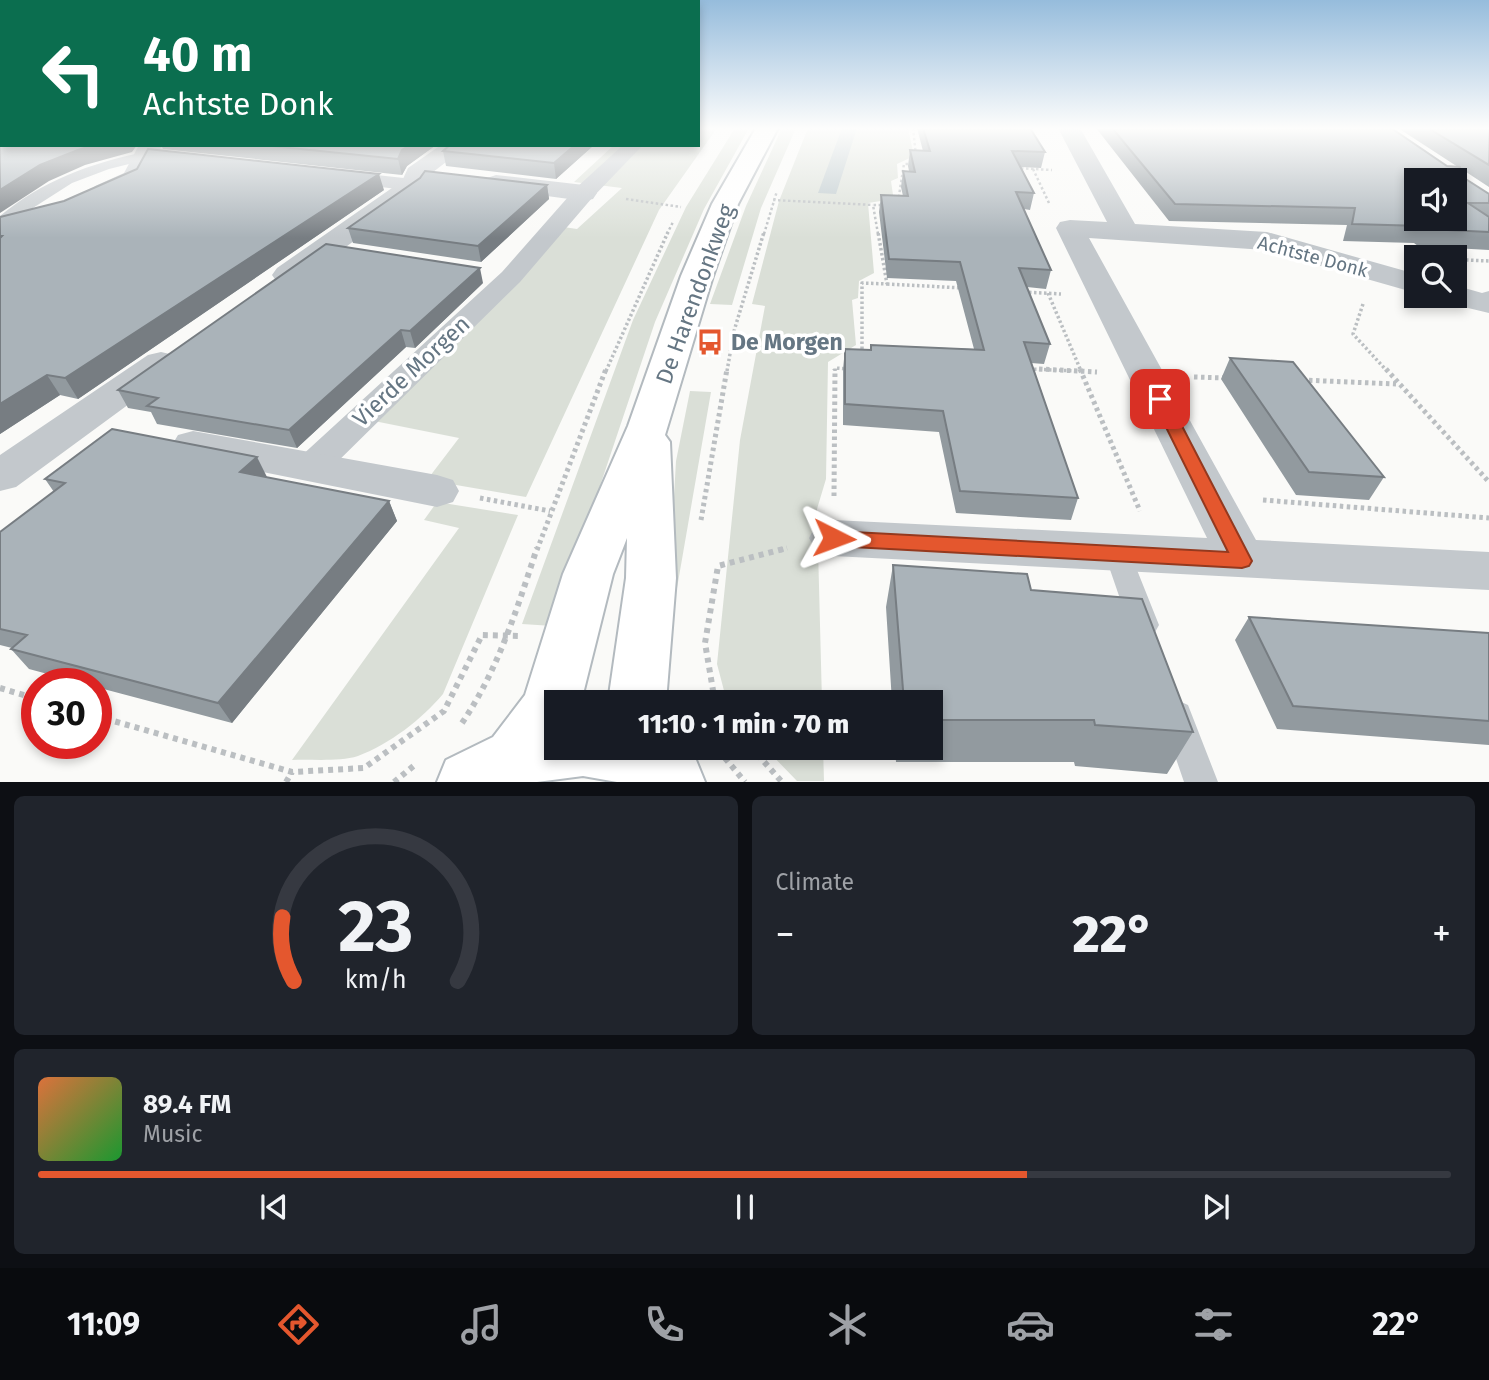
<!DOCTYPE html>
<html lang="en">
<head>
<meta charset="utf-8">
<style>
	body { margin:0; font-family:"Fira Sans",sans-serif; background:#20242c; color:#f1f3f6; height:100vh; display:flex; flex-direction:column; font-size:26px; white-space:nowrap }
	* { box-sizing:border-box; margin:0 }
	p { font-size:23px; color:#9ea1a6 }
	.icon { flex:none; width:38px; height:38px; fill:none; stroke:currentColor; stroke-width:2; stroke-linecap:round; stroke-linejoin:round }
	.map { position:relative; height:782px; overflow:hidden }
	.sheet { display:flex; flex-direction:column; gap:14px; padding:14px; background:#0d0f14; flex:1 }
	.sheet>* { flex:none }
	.hud { position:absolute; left:0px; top:0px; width:700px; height:147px; box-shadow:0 4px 10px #0003; background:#0b6e4f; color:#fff; overflow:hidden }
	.tools { position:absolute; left:1404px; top:168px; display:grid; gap:14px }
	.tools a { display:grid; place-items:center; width:63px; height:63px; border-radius:0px; background:#171b24; box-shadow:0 4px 10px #0003; font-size:35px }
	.speed { position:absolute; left:21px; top:668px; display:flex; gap:14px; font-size:35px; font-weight:700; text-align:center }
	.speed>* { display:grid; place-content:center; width:91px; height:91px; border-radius:50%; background:#171b24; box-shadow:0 4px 10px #0003; line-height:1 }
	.speed .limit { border:10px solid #d22; background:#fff; color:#111 }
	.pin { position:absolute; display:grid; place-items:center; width:60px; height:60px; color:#fff; margin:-30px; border-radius:14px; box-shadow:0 4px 10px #0006 }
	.me { position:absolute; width:77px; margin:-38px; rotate:93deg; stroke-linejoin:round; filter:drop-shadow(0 0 5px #0008) }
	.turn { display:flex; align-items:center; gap:24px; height:147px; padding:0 28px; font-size:32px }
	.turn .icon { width:91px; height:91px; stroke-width:2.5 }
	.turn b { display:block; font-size:49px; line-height:60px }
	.big { font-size:52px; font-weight:800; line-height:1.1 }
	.sheet .card { flex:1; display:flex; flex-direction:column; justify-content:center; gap:10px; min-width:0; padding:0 24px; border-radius:10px; background:#20242c }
	.sheet .dial { align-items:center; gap:0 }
	.dial svg { height:182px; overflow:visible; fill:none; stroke:#363941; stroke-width:7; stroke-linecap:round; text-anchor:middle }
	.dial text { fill:#f1f3f6; stroke:none }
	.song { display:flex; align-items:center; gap:21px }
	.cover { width:84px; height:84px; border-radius:10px; background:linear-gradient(135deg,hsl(20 70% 55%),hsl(130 70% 35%)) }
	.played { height:7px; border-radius:4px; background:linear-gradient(90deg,#e4572e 70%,#363941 70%) }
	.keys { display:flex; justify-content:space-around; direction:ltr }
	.heat { display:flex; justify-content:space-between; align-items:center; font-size:38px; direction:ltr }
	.sheet .tiles { flex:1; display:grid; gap:14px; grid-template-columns:1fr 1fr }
	.card:last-child { grid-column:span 2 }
	.trip { position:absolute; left:544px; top:690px; width:399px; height:70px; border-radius:0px; background:#171b24; box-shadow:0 4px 10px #0003; font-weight:800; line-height:70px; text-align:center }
	.tabs { display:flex; height:112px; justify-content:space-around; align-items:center; background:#090b0e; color:#9ea1a6 }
	.tabs .icon { width:49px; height:49px }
	.tabs .current { color:#e4572e }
	.tabs b { font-size:32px; color:#f1f3f6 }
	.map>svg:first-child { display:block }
	.green { fill:#dadfd7 }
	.water { fill:#bbc7cb }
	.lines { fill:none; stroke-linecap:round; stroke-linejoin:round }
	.secondary-casing { stroke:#b3babf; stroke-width:4 }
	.path-far3 { stroke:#bbbfc2; stroke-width:2.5; stroke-dasharray:2.5 2.5; stroke-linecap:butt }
	.path-far2 { stroke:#bbbfc2; stroke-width:3.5; stroke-dasharray:2.5 2.5; stroke-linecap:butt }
	.path-far1 { stroke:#bbbfc2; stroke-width:5; stroke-dasharray:3.5 3.5; stroke-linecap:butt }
	.path { stroke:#bbbfc2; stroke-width:6; stroke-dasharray:5 5; stroke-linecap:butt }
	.service { fill:#c3c8cc; fill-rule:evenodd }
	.pedestrian { fill:#c3c8cc; fill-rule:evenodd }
	.minor { fill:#c3c8cc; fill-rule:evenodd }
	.secondary { fill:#fff; fill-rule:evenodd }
	.wall { fill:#929a9f }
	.shaded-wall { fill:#777d82 }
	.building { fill:#aab3b9; stroke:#777d82; stroke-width:2; fill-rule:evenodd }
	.route { fill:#e4572e; stroke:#94391e; stroke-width:2 }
	.labels { text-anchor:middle; stroke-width:7; stroke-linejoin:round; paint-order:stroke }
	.far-street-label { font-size:19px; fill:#657683; stroke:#fff }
	.street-label { font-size:23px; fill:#657683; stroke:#fff }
	.poi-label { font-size:23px; font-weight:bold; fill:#657683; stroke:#fff; text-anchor:start }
</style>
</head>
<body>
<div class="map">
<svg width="1489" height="782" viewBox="0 0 1489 782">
	<rect width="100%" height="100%" fill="#fafaf8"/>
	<path class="green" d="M698,128H717L659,210L526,497L427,480L459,438L369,420L550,225L577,229L622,188L574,182L614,145H698Z
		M735,128H749L704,209L655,322L553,626L522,624L633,320L686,207Z
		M782,128H796L761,208L732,305L710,304L746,206Z
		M808,128H908L914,156L897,164L898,178L891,181L893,195L887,200L868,203L874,273L859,281L858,298L852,300L856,345L828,362L826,479L817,509L822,702H727L717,664L740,440L765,306L752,304L779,201Z
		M690,391L711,392L677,588L669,586L676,461Z
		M437,502L518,515L443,694C422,719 390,744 358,756C339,762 312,759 292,760L459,528L424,520Z
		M764,747H823L824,781H797Z"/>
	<path class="water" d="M842,128H857L836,194L818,193Z"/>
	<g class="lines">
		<g class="secondary-casing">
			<path id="secondary" d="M756,128H778L738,204L713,276L665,435L670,442L676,578L666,702H608L626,578L627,538L613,574L581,702H556V747H676L696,760L705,782H617L583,776L537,782H437L446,760L493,737L525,695L563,574L628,426L681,276L712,204Z"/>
		</g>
		<path class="path-far3" d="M913,128L916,156
			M1016,168L1052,170
			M1033,169L1049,203
			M626,199L681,207
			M773,200L873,205
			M898,202L904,164H913
			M667,234L673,222
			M764,234L777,191
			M878,234L873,205H884"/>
		<path class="path-far2" d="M1466,260L1489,261
			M887,284L963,288
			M1024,292L1061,294
			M1048,293L1081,371
			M1363,304L1353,334L1387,371
			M862,354V283L887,284L878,232
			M1029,369L1079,371
			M606,371L668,232
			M727,371L734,331L764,232
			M835,371V368L848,369"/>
		<path class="path-far1" d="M1039,369L1097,372
			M1080,369L1140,511
			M1386,369L1489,482
			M1194,377L1227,378
			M1302,380L1396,384
			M834,496L835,369
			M480,498L550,511
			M1263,500L1489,518
			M701,520L727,369
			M537,550L606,369
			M780,550L787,548"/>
		<path class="path" d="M0,688L37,699
			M715,702L705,643L718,566L787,548
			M96,716L292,772L364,768L444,711L482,635L519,636
			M462,723C498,670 517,609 537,548
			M751,747L782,782
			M725,758L745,782
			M286,782L292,772
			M394,782L416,764"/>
		<path class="service" d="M144,152L150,156L149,159L109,169L72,183L0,229V216C42,181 91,163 144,152Z
			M1118,545L1127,548L1131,555L1159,625L1154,634L1144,637L1134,634L1129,625L1105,555L1109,548Z
			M1177,700L1188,705L1218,782H1184L1161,715L1166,705Z"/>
		<path class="pedestrian" d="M623,145H643L592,198L520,282L325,474L312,478L299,474L294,466L299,458L502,272L576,188Z
			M340,171L413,179L423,185L413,191L333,181L330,177L333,173Z"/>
		<path class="minor" d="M1058,128H1080L1135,224L1267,232L1416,274V293L1265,250L1089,238L1256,540L1489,552V590L833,556L816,551L809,538L816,525L833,520L1207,538L1056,228L1060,222L1070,220L1107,222Z
			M139,145H162L143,183L113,196H95L91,191L95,186L124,173Z
			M441,145H468L428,176L422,190L299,282L288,284L277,282L272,275L277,268L402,181L408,168Z
			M496,175L584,185L593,187L597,193L593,199L584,201L487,188L483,183L487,178Z
			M1454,285L1482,293L1489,291V313L1443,302L1438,296H1454Z
			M161,352L174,355L179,363L174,371L16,487L0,491V455L148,355Z
			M193,431L437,475L453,480L459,491L453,502L437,507L178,455L172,445L178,435Z"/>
		<use href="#secondary" class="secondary"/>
	</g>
	<path class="wall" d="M917,128H1030L1045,152L1041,168L1021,167L1034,193L1030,210L1024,209L1051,270L1046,289L1027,287L1050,344L1044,364L1031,363L1078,498L1071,520L956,513L939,432L843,425V369L845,349L870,350L871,345L974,349L956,281L887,278L879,212L881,195L903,196L901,187L903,171H909L908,166L910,150L923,151Z
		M1096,128H1391L1447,166L1458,167L1398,128H1489V187L1460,168L1461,176L1489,194V250L1418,246L1414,243L1343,241L1347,225L1169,221Z
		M161,145H436L407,166L402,175L163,149Z
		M594,145L556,179L446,166L443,151Z
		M547,185L549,199L481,262L353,243L348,228Z
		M384,190L78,399L60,395L0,434V217Z
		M483,283L415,348L406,347L297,448L157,424L151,412L128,408L118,390Z
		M1230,358L1384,477L1369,500L1296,495L1221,379Z
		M266,477L389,501L397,521L232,723L96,687V684H85L29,669L11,649L12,648L0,645V532L54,492L45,479Z
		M893,565L1031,590L1193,732L1167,774L1075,766L1074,762H896L895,747H931V702H892L886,607Z
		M1249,617L1489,633V745L1277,729L1235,640Z"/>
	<path class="shaded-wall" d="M94,145H137L132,152L85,165L49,181L0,213V190L40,165L78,150Z
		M410,145H436L407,166L402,175L398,159L402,150Z
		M575,145H594L556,179L554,163Z
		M379,174L384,190L78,399L65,378Z
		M547,185L549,199L481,262L478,246Z
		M480,268L483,283L415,348L410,331Z
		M401,330L406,347L297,448L289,430Z
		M47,375L60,395L0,434V404Z
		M257,457L267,477L250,492L240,472Z
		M389,501L397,521L232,723L218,703Z"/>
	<path class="building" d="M0,128H2V145H94L78,150L40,165L0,190Z
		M923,128H1030L1045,152L1012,151L1034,193L1016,192L1051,270L1019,268L1050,344L1024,342L1078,498L960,491L943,411L845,404V349L871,350V345L984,350L960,262L889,259L881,195L908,196L903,171L915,172L910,150L930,151Z
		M1112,128H1391L1447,166L1460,167L1461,176L1489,194V203H1468L1489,217V232L1427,229L1423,226L1352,224L1355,208L1175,204ZM1416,180H1454V219H1416Z
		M1428,128H1489V165Z
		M261,145H410L402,150L398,159Z
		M450,145H575L554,163L443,151Z
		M148,149L379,174L65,378L47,375L0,404V238L2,236H0V217L64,201L137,169Z
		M425,171L547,185L478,246L348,228L420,178Z
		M326,244L480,268L410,331L401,330L289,430L147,406L158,398L118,390Z
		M1230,358L1293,362L1384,477L1309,472Z
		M112,429L257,457L240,472L389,501L218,703L11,649L27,635L0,629V532L65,483L45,479Z
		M893,565L1027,574L1031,590L1142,599L1193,732L1095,725L1094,720H931V702H904Z
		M1249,617L1489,633V721L1293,706Z"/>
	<linearGradient id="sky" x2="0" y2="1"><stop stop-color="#96bcdc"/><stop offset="0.54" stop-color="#fdfdfc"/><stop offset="1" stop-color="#fdfdfc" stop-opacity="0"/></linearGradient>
	<rect width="1489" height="238" fill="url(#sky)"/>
	<path class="route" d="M1160,394L1168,399L1252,561L1249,566L1242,568L834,546L827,543L824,538L827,533L834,531L1228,552L1152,399Z"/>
	<defs>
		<g id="bus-bare" transform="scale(2.1)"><path d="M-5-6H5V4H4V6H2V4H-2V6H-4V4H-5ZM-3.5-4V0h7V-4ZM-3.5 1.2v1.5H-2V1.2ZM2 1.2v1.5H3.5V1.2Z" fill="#e4572e" stroke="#fff" stroke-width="2.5" paint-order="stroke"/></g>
	</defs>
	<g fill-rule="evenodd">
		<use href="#bus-bare" x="710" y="342"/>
	</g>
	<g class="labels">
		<g class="far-street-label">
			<text transform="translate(1313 256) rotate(15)" y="7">Achtste Donk</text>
		</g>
		<g class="street-label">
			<text transform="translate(695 294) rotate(-70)" y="8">De Harendonkweg</text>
			<text transform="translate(411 371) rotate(-43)" y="8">Vierde Morgen</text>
		</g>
		<g class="poi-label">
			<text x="731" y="350">De Morgen</text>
		</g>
	</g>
</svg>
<div class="tools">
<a><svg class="icon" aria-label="sound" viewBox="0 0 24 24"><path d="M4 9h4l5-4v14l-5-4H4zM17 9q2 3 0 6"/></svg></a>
<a><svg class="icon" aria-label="search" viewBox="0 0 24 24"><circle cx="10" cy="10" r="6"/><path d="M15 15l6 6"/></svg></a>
</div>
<div class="speed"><div class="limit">30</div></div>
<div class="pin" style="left:1160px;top:399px;background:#d93025"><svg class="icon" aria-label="arrive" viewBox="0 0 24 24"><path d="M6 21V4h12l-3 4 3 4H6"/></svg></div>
<svg class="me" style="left:834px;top:538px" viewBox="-20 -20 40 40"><path d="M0-17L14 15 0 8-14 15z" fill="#e4572e" stroke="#fff" stroke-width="4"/></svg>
<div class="trip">11:10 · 1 min · 70 m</div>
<div class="hud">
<div class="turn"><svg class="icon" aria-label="left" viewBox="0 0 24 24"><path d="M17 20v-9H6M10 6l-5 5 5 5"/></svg><div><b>40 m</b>Achtste Donk</div></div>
</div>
</div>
<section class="sheet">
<div class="tiles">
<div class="card dial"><svg viewBox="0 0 100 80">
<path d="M14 69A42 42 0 1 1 86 69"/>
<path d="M14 69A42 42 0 0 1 9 41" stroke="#e4572e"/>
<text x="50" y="56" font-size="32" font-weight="700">23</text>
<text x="50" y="72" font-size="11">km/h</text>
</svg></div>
<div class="card"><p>Climate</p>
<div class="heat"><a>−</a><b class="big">22°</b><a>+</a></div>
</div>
<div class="card">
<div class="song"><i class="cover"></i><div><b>89.4 FM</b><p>Music</p></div></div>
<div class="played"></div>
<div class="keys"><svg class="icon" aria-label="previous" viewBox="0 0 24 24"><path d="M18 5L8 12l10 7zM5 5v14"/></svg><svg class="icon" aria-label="pause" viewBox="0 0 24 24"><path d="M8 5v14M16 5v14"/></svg><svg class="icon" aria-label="next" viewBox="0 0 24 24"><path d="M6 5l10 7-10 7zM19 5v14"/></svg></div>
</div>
</div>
</section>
<nav class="tabs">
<b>11:09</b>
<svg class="icon current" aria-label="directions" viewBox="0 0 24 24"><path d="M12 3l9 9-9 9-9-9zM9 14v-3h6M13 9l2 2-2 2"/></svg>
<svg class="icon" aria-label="music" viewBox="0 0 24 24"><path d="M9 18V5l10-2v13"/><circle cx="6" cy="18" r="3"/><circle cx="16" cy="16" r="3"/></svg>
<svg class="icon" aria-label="phone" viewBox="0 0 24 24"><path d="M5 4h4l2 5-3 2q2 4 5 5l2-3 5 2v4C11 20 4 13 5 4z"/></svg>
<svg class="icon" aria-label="climate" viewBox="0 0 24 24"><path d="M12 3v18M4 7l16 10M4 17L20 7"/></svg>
<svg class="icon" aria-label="car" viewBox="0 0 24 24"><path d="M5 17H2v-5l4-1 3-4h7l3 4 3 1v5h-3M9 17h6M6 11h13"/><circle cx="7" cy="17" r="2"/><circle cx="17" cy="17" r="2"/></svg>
<svg class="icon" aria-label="filters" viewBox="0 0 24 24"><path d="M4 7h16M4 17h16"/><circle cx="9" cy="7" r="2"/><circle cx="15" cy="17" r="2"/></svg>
<b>22°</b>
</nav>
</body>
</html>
